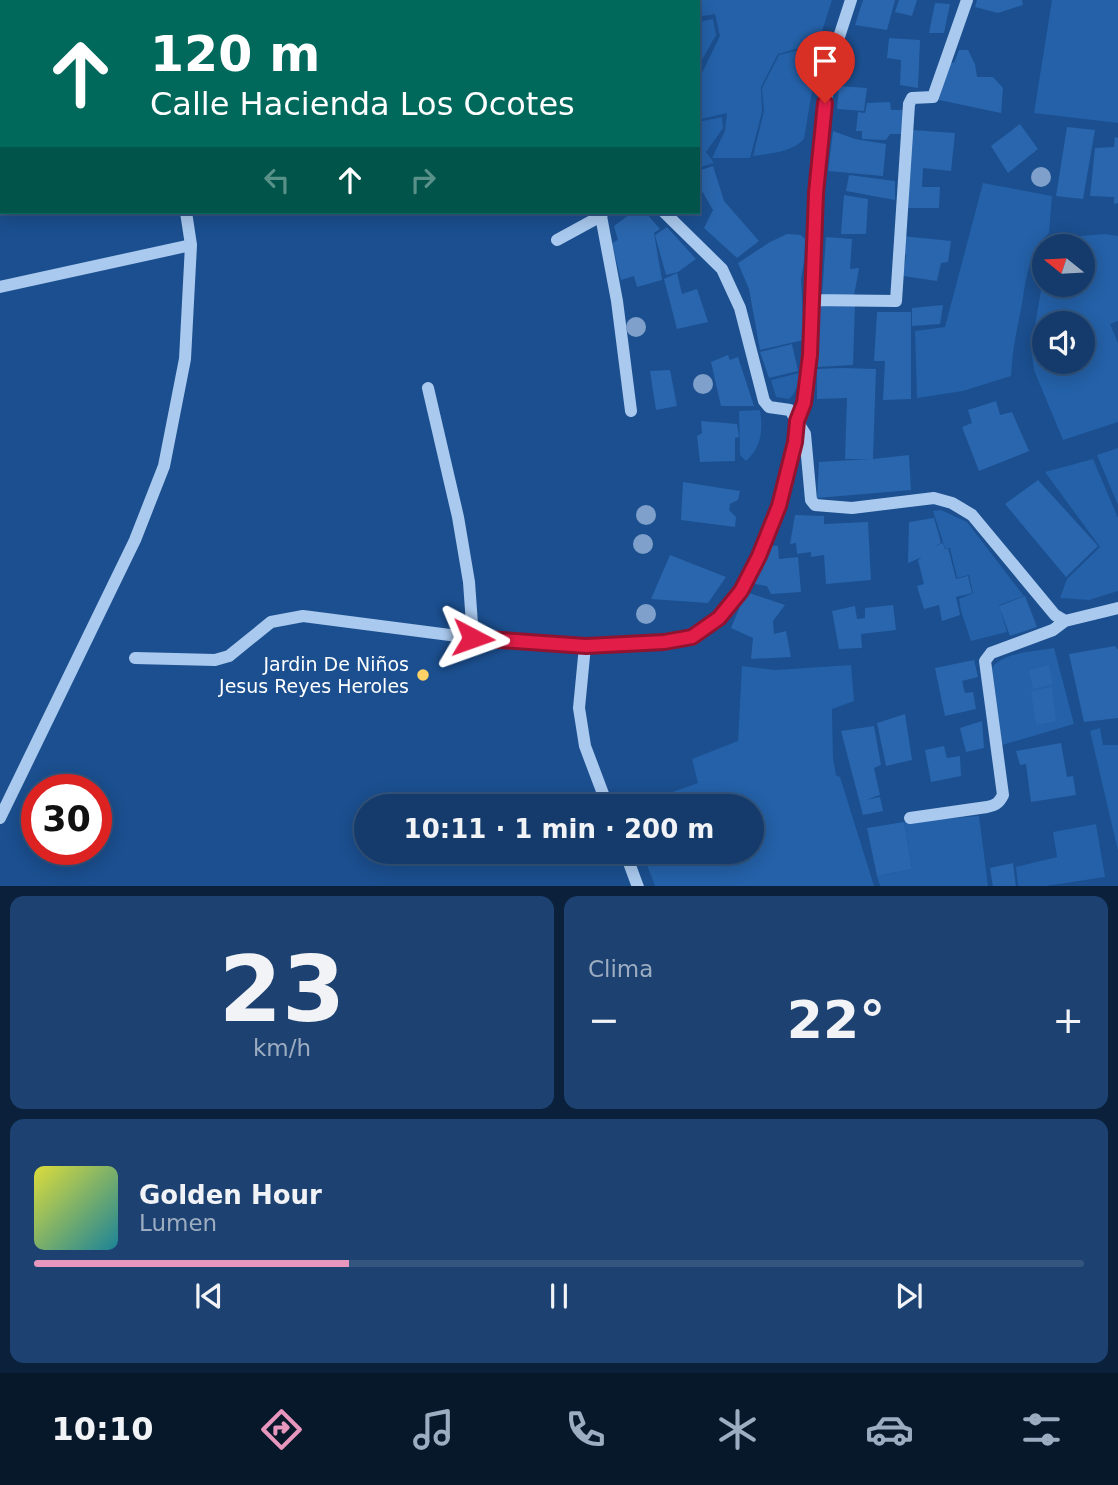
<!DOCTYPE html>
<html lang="es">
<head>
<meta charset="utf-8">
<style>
	body { margin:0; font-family:"DejaVu Sans",sans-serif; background:#1d4271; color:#f1f3f6; height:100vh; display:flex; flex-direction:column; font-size:26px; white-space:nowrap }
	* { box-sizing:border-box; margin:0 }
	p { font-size:23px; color:#9dadc1 }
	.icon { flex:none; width:38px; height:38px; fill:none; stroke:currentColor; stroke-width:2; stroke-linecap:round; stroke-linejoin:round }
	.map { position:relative; height:886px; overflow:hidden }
	.panel { display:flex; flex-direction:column; gap:10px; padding:10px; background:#0b203b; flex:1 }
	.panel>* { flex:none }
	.top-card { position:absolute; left:0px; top:0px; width:700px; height:214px; box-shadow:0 4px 18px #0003,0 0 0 2px #33557e; background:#00695c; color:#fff; overflow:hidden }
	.needle { width:46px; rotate:288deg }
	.tools { position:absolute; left:1032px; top:234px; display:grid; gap:14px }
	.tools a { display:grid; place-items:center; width:63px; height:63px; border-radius:50%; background:#143b6b; box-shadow:0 4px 18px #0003,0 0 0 2px #33557e; font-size:35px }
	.speed { position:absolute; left:21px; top:774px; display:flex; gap:14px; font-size:35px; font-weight:700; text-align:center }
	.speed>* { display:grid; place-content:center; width:91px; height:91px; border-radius:50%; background:#143b6b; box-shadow:0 4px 18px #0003,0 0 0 2px #33557e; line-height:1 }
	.speed .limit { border:10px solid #d22; background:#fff; color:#111 }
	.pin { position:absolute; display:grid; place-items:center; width:60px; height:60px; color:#fff; margin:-72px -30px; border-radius:50% 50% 50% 0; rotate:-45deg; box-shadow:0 0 7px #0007 }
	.pin .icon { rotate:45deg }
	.me { position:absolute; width:77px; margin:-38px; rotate:94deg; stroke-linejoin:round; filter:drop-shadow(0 0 5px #0008) }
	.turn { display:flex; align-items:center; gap:24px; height:147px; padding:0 35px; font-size:32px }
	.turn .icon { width:91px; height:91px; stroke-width:2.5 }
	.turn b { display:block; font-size:49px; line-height:60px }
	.lanes { display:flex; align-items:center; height:66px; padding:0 35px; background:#0003; justify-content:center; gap:35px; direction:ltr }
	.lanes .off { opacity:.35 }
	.big { font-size:52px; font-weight:800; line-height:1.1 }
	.panel .tile { flex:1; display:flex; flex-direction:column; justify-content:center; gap:10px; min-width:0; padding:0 24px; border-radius:14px; background:#1d4271 }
	.panel .dial { align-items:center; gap:0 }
	.dial b { font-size:91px; line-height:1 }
	.song { display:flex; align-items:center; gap:21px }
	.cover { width:84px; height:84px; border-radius:10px; background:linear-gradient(135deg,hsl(60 70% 55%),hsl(190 70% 35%)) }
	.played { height:7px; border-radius:4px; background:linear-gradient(90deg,#e797bd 30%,#33557e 30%) }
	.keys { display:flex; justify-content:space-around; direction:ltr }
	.heat { display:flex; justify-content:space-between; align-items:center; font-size:38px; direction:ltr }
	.panel .tiles { flex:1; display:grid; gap:10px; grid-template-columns:1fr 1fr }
	.tile:last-child { grid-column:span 2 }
	.trip { position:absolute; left:354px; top:794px; width:410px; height:70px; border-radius:35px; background:#143b6b; box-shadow:0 4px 18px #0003,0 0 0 2px #33557e; font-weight:800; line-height:70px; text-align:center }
	.dock { display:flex; height:112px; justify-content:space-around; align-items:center; background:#08182b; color:#9dadc1 }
	.dock .icon { width:49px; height:49px }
	.dock .current { color:#e797bd }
	.dock b { font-size:32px; color:#f1f3f6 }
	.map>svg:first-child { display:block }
	.green { fill:#2461a8; fill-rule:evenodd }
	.building { fill:#2a66ad }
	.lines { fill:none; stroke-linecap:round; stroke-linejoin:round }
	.minor { stroke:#a9c9ee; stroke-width:12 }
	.tree { fill:#7ea0ca }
	.route-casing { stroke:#92132f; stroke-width:18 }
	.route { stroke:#e11d48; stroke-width:12 }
	.poi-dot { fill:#ffd166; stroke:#1b4f8f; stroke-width:2.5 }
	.labels { text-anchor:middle; stroke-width:7; stroke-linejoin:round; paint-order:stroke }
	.poi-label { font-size:19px; fill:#fff; stroke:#1b4f8f; text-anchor:end }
</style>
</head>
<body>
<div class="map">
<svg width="1118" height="887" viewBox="0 0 1118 887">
	<rect width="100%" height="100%" fill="#1b4f8f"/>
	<path class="green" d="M599,0H832L815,53L818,54L804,139C790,153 772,153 753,156L764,111L762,88L779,55L803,49L813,52L803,47L778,54L761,87L762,112L750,158H712L725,131L727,113L701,119L698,115V81L720,36L715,14L698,17V2Z
		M1052,0H1118V123L1034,113Z
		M713,19L716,35L698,67V22Z
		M722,117L723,128L706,152L714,163L698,168V122Z
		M983,183L1052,196L1049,233C1029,251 1026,278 1022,304C1017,329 1012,351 1011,376L963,391L917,398L915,331L945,327Z
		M1105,234L1118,236V321L1110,324L1118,343V422L1063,440L1034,370L1031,348L1043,279L1045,275V285H1083V247H1061L1080,236ZM1045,324H1083V362H1045Z
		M799,373C798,384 797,392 789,399L776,397L771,380Z
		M760,410C763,429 762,447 746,461L740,455L739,411Z
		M1118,448V505L1097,455Z
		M1093,459L1118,518V591L1089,600L1060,598L1067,579L1100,547L1045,472Z
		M941,510L967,522L1024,596L999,605L1007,632L971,641L961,611L959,599L973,593L969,575L957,578L950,548H945L933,511Z
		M1054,648L1074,724L1002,745L992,668C1002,652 1037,651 1054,648Z
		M851,665L854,701L832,709L833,758L836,775L840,777L874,886H655L642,852H751V807H630L698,783L692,759L738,741L742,666L775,670Z
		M1100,728L1103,745H1118V851L1090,731Z
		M979,816L988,886H880L877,876L912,869L904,822Z
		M1096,824L1105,877L1046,886H1018L1016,867L1057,857L1053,832Z"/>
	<path class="building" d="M863,0H895L887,30L855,25Z
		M899,0H917L912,16L895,12Z
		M977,0H1022L1023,5L998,13L975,7Z
		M935,3L950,4L944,33H929Z
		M889,38L920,40L918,88L900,85L901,60L887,58Z
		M959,50H968L975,64L977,77H993L1003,88L1001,113L939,100L948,62L954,63Z
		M839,86L867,88L864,111L837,109Z
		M890,102L891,110H903L901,134H890L886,140L862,139V131H856L858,112L865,113L867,103Z
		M1020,124L1038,149L1008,173L991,146Z
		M1067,127L1095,130L1083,199L1056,196Z
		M911,130L955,133L951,171L923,168L922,187H940L939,208H908Z
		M833,131L855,139L886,144L883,176L828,171Z
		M1115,137L1118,138V203L1114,204V197L1090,196L1095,148L1114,147Z
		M713,166L724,201L759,241L737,258L704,228L713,210L698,184V171Z
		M849,175L895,181V200L846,191Z
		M844,195L868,199L866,234H841Z
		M633,212H645L660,229L654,233L662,280L637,287L634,276L621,280L612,243L618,240L614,226Z
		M667,227L696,259L678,272L666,275L655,235Z
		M787,234L801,235L805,239L804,261L801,279L804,340L760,350L749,289L738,263L770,242Z
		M902,236L951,241L948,262L941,263L937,281L903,276L906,255L900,253Z
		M826,237L852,239L850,269L859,268L854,296H822Z
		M677,273L682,294L697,289L708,322L677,329L664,279Z
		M817,305H855L853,365L817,367Z
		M943,305L940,324L912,326V308Z
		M877,312H911V399L883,400L885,361H874Z
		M792,344L798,371L769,378L760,352Z
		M728,355L730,360L738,357L754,406H721L711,362Z
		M842,368L876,369L873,459L909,455L911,490L817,498L819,462L870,459H845L847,398L817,399V369Z
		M670,370L677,406L656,410L650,371Z
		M996,401L1000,415L1012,412L1029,451L979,471L962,427L972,423L968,410Z
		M701,421L737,424L739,437L735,438V461L700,462L697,436L702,433Z
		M1038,480L1098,546L1066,577L1005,504Z
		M683,482L740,491L738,500L730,504L729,510L736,517L735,527L681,520Z
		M795,515L824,516V524L868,522L871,580L826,584L824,555L811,557V552L797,554L796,543L790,544Z
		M934,518L941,543L933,547L943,543L945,549L948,548L956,579L968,576L972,593L956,597L960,615L942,621L939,605L924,609L917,586L924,584L918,560L922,557L908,563L909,522Z
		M768,545L778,546L779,559L798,557L801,592L771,594L767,586L749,583Z
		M670,555L726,577L708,603L651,599Z
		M746,592L785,605L773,621L774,634L786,631L791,657L751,659L753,638L731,628Z
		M1025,596L1037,627L1010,636L999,606Z
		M893,605L896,630L861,634L862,648L839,649L832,611L855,606L857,619L865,618V608Z
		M1115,646L1118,650V718L1084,722L1069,654Z
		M974,660L978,677L962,681L965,693L973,692L976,709L945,716L935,668Z
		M1049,665L1053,684L1033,689L1029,670Z
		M1052,687L1056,721L1036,725L1031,691Z
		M905,714L912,760L886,766L877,723Z
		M982,721L984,748L966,752L960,728Z
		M874,726L881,765L874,768L880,795L866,800L880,797L883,811L863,815L841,731Z
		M1061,743L1067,777L1073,776L1076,795L1031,802L1026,764L1020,765L1016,751Z
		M944,746L947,758L960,756L961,776L931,782L925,750Z
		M904,822L912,869L877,876L867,828Z
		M1013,863L1016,887H993L990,868Z"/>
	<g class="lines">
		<path class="minor" d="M152,0V2
			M527,0L528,2
			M603,212L601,216L617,301L631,411
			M664,212L722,269L740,308L764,401L769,407L790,410L805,434L811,500L815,505L852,508L934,498L952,503L972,515L1055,615L1065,621L1118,608
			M557,240L601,216
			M0,287L191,245
			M812,300L896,301L909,104L912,98L933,97L967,0
			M428,388L458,517L469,582L473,638
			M585,646L579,708L585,746L608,807
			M135,658L215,660L229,656L271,622L303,616L473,638L617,646L664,642L692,637L719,618L741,591L759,556L779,506L795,442L797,421L804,403L810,355L813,245L825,103L839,37L851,0
			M0,818L135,540L164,466L185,359L191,245L186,212
			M910,818L987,807C996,805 999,803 1003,795L985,661L991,653L1053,630L1065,621
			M625,852L638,887"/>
	</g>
	<g class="tree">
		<circle cx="1041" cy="177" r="10"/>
		<circle cx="636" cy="327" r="10"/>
		<circle cx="703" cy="384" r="10"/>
		<circle cx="646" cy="515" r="10"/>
		<circle cx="643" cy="544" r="10"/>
		<circle cx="646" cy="614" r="10"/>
	</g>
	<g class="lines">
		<g class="route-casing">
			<path id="route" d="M473,638L586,646L664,642L692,637L719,618L741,591L759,556L779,506L795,442L797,421L804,403L810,355L816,193L825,103"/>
		</g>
		<use href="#route" class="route"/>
	</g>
	<circle class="poi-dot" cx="423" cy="675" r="7"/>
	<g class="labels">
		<g class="poi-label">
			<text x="409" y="671">Jardin De Niños<tspan x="409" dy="22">Jesus Reyes Heroles</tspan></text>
		</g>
	</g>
</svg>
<div class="tools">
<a><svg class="needle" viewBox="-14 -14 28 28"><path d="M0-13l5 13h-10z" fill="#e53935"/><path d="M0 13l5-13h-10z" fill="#9dadc1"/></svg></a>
<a><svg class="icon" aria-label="sound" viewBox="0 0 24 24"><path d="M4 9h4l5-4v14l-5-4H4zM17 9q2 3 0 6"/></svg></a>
</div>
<div class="speed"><div class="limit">30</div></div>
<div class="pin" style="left:825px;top:103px;background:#d93025"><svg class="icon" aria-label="arrive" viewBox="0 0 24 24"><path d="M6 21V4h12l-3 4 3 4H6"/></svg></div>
<svg class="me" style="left:473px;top:638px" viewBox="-20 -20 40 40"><path d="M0-17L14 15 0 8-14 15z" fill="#e11d48" stroke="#fff" stroke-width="4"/></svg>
<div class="trip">10:11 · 1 min · 200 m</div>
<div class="top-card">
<div class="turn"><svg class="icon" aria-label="ahead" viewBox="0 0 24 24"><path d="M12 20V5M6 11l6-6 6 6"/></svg><div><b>120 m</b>Calle Hacienda Los Ocotes</div></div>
<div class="lanes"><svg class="icon off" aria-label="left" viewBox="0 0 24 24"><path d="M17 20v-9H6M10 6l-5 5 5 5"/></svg><svg class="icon" aria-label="ahead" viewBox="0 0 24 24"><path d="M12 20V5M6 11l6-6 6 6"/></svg><svg class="icon off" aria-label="right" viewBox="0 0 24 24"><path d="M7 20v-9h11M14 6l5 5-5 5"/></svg></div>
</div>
</div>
<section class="panel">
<div class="tiles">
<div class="tile dial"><b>23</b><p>km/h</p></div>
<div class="tile"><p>Clima</p>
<div class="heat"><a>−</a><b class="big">22°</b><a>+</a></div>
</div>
<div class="tile">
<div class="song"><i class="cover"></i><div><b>Golden Hour</b><p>Lumen</p></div></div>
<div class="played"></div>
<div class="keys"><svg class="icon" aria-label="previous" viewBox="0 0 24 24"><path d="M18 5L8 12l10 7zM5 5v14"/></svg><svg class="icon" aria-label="pause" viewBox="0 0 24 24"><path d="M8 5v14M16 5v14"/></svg><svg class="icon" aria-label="next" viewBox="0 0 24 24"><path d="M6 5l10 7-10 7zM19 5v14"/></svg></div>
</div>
</div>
</section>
<nav class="dock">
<b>10:10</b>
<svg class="icon current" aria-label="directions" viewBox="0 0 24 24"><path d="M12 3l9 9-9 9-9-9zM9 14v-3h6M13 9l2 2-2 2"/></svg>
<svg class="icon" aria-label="music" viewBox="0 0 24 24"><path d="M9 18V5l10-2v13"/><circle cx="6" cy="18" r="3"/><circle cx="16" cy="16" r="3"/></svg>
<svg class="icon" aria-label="phone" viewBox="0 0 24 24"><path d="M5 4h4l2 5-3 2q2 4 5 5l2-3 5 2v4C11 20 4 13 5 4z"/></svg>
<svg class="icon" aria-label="climate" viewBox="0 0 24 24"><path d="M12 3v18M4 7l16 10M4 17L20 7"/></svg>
<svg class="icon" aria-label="car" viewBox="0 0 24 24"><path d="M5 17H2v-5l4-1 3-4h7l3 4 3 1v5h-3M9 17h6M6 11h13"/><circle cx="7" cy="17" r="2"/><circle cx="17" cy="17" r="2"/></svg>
<svg class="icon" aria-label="filters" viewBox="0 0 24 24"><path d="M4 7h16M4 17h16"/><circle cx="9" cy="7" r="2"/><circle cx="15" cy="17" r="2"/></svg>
</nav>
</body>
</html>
